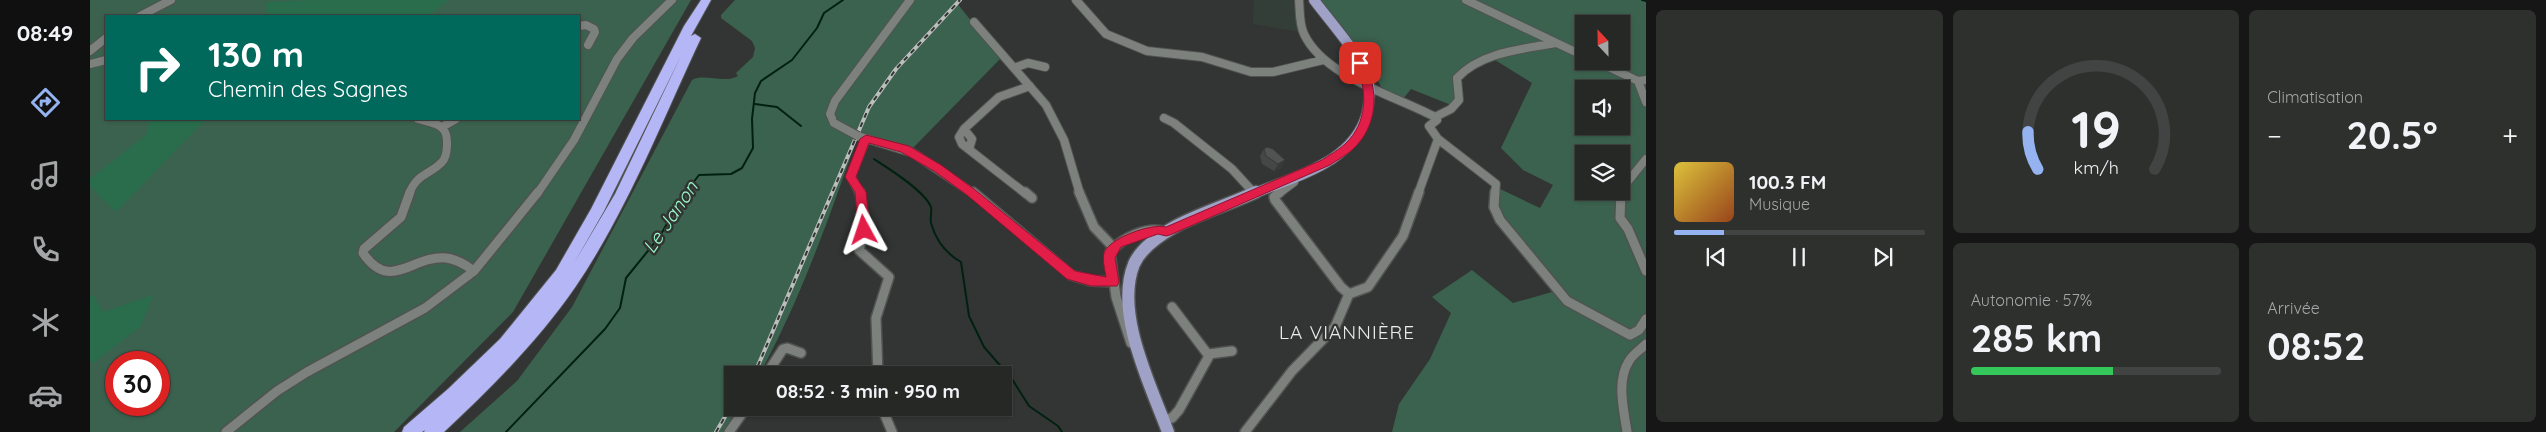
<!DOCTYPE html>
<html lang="fr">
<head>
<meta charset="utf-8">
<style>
	body { margin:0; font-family:Quicksand,sans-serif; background:#2e302e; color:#f1f3f6; height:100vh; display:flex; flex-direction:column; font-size:19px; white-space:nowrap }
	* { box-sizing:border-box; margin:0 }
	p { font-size:16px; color:#a4a6a7 }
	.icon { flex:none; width:28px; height:28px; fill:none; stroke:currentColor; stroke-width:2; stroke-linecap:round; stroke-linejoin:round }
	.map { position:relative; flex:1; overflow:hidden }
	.panel { display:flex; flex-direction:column; gap:10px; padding:10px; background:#151615; width:900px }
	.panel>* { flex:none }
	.guide { position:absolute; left:15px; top:15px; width:475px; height:105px; border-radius:0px; box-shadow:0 1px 4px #0004,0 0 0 1px #424443; background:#00695c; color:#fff; overflow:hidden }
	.needle { width:32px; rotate:338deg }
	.fabs { position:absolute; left:1485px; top:15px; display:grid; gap:10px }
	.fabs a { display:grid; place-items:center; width:55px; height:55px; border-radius:0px; background:#262826; box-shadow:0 1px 4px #0004,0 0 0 1px #424443; font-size:25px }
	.speed { position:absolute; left:15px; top:351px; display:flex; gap:10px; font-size:25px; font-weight:700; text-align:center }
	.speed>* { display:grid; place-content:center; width:65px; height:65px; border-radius:50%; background:#262826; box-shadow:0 1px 4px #0004,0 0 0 1px #424443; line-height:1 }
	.speed .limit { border:8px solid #d22; background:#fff; color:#111 }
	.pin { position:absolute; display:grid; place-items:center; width:42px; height:42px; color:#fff; margin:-21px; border-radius:10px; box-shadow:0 2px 8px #0006 }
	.me { position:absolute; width:55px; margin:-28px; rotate:355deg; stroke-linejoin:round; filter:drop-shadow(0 0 4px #0008) }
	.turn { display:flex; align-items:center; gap:18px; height:105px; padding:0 20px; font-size:22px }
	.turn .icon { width:65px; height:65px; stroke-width:2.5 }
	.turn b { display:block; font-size:35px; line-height:42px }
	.big { font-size:38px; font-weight:700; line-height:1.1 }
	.panel .tile { flex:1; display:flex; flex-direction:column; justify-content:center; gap:8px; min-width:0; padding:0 18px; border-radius:8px; background:#2e302e }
	.panel .dial { align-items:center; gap:0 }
	.dial svg { height:130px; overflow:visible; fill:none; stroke:#424443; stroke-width:7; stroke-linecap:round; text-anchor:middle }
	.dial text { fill:#f1f3f6; stroke:none }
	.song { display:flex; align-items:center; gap:15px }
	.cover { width:60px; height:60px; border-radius:8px; background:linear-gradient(135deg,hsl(50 70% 55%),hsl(20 70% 35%)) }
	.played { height:5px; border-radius:2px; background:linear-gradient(90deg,#95b2f1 20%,#424443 20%) }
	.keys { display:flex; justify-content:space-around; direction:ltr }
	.heat { display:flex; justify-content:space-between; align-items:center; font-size:28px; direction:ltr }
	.charge { height:8px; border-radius:4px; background:linear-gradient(90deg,#34c759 57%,#424443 0) }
	.panel .tiles { flex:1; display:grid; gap:10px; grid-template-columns:repeat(3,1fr) }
	.tile:first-child { grid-row:span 2 }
	.trip { position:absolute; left:634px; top:366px; width:288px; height:50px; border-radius:0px; background:#262826; box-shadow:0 1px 4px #0004,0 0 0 1px #424443; font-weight:700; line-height:50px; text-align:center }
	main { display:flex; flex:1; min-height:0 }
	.menu { display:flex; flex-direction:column; width:90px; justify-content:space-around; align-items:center; background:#0f100f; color:#a4a6a7 }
	.menu .icon { width:35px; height:35px }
	.menu .selected { color:#95b2f1 }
	.menu b { font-size:22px; color:#f1f3f6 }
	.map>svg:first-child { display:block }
	.built { fill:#343e38 }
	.green { fill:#3b624e; fill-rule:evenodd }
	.forest { fill:#296d4d }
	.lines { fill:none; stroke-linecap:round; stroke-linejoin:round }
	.stream { stroke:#002111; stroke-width:2 }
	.minor-far1-casing { stroke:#505351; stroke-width:10 }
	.minor-casing { stroke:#505351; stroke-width:12 }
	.major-far1-casing { stroke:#505351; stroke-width:12 }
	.major-casing { stroke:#505351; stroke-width:15 }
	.highway-casing { stroke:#505351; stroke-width:2 }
	.minor-far1 { stroke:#7d817e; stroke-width:8 }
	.minor { stroke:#7d817e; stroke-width:9 }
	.major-far1 { stroke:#9fa1c6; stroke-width:10 }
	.major { stroke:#9fa1c6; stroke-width:12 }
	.highway { fill:#b5b6f6; fill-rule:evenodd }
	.rail-casing { stroke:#bcbebd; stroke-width:4 }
	.rail { stroke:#323533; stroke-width:2; stroke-dasharray:5; stroke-linecap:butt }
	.minor-bridge-casing { stroke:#505351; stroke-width:10; stroke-linecap:butt }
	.minor-bridge { stroke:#7d817e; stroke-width:8 }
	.wall { fill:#444746 }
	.shaded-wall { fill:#373a39 }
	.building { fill:#4f5351; stroke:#373a39 }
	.route { fill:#e11d48; stroke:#92132f }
	.labels { text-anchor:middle; stroke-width:5; stroke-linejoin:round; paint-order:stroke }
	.water-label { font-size:19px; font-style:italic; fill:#9afbc8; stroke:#323533 }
	.neighbourhood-label { font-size:19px; letter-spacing:1px; fill:#ebedec; stroke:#323533 }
</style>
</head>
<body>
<main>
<nav class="menu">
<b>08:49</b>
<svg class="icon selected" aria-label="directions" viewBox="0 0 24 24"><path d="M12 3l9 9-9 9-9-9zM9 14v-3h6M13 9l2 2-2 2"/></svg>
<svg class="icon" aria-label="music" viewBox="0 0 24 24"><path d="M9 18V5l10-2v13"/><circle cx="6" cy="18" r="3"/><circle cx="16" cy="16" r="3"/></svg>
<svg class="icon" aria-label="phone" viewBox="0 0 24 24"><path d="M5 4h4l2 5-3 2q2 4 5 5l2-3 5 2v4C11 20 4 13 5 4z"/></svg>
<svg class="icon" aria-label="climate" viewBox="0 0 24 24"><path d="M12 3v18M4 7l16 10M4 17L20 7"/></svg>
<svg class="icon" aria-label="car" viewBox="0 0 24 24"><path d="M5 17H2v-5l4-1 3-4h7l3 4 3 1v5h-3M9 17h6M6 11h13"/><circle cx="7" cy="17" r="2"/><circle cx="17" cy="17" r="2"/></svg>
</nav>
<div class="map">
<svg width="1556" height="432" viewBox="0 0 1556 432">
	<rect width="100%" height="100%" fill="#323533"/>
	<path class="built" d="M1164,0H1206L1210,32L1163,24Z"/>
	<path class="green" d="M0,0H601L423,312L304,432H0ZM16,16H489V119H16ZM26,362H69V405H26Z
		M645,0H867L866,2L911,58L822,149L769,133C740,215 711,299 669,375H642V408H651L635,432H370L427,381L482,307L602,80C614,73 634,84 648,76L646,73L663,57L665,48L662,41L631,18V15Z
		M1229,0H1556V432H1302L1309,404L1340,359L1361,313L1342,297L1382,270L1423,303L1469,290L1407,210L1408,188L1450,208L1463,185L1433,170L1411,148L1442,83L1405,60C1393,65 1372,69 1369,83C1366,92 1366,97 1361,105L1321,89L1313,99L1291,87L1283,71ZM1494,24H1531V61H1494ZM1494,89H1531V126H1494ZM1494,154H1531V191H1494Z"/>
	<path class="forest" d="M227,0H359L338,16H177L176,2Z
		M60,119H116L26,212L0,186V179L56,135Z
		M63,295L51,326L3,363L0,360V296H4L13,312Z"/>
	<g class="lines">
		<path class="stream" d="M1552,0L1556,1
			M665,104L687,107L711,126
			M784,159C798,168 835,191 841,207C842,212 840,218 841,223C846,241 855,253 871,262L879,316L894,347L922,379L939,406L968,426L972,432
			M416,432L515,329L530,308L536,278L570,236L592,197L609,175L641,174L652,168L663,148L662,119L665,93L671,81L702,60L727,28L734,13L753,0"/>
		<g class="minor-far1-casing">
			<path id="minor-far1" d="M986,0L1016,34L1057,51L1112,57L1161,72H1183L1233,60
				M1209,0C1210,11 1209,24 1214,34C1234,77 1306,96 1345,117
				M1376,0L1494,56
				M50,16L81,0
				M884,22L956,105L974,140L990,194
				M489,26L496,25L504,29L505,32L498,45
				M0,51L16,38
				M1506,61L1548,81L1556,80
				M0,64L16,60
				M924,68L938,63L955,67
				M1548,81L1556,102
				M1345,117L1361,109L1369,100L1367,78C1391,52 1433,49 1466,43
				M1074,118L1084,123L1142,169L1164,193
				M744,123L740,114L745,101L820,0
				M352,127L366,119
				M874,129L882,139L879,149
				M768,136L823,153L884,194
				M1348,139L1406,184L1405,194
				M1531,190L1556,159
				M319,194C327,173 340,175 352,162C358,156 359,135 353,129C349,123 335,121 328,119
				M447,194L484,140L527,59L543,38L582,0
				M770,194L761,177L776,139
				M936,194L872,144L869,137L874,129L909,97L940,86
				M1188,194L1204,182L1201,178
				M1328,194L1348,139L1339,126L1347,120L1345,117
				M1531,194V191"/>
		</g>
		<g class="minor-casing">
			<path id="minor" d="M320,192L311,217L274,249L273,253C300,293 322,255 356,258C366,259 376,265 384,271
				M770,192L775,226L769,250L799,277L786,318L788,375
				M883,192L981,275L1001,281L1023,282
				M935,192L942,198
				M989,192L1004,227L1023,247
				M1190,192L1184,197L1185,200L1251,287L1259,294
				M1405,192L1404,207L1410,220L1477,301L1540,335L1549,330L1556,319
				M1531,192L1530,218L1538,229L1556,271
				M1041,343L1026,297L1020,252C1032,238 1058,225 1076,232
				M1119,354L1142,351
				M676,375L693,349L697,348L711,353
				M792,408L802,432
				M1074,419L1082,418L1089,410L1119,356L1082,307
				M136,432L187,391L217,372L335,308L384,271L448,192
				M639,432L656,408
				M1155,432L1202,371L1245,327L1259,294L1278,287L1313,236L1329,192
				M1537,432C1534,411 1526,381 1539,361C1543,354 1550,350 1556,344"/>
		</g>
		<g class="major-far1-casing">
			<path id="major-far1" d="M1163,194C1205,176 1264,163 1277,113C1279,103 1281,89 1278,79C1273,58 1238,19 1224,0"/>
		</g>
		<g class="major-casing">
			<path id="major" d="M1078,432C1061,386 1024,313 1044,264C1051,248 1070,235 1086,226C1111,213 1140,204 1166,192"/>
		</g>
		<g class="highway-casing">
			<path id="highway" d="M611,0H621L601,36L605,34L611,38C572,121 538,209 486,286C449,340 402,387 354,432H334L335,430L332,432H312L314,427L358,389L410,339L466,270L501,209L594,26ZM591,56L525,194L483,265L514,211Z"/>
		</g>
		<use href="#minor-far1" class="minor-far1"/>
		<use href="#minor" class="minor"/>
		<use href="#major-far1" class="major-far1"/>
		<use href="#major" class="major"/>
		<use href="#highway" class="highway"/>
		<g class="rail-casing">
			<path id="rail" d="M664,375L779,107L806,69L870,0
				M626,432L642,405"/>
		</g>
		<use href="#rail" class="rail"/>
		<g class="minor-bridge-casing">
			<path id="minor-bridge" d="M744,123L768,136"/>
		</g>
		<use href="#minor-bridge" class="minor-bridge"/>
	</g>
	<path class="wall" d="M1174,149L1191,168L1184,171L1172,164L1170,156Z"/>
	<path class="shaded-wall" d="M1195,160L1191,168L1184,171L1188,164Z"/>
	<path class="building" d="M1177,147L1183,149L1195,160L1188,164L1176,156L1174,149Z"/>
	<path class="route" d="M1270,60L1273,61C1290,89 1288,127 1262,150C1255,156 1247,160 1240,165L1080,235L1076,236L1068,234L1031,247L1025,258L1029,282L1027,286H1001L977,279L877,195L844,171L811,152L779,143L766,177L776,192L780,230L774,234L768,230L765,192L755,177L770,139L776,135L819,146L851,165L884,189L985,271L1016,277C1015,270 1012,260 1014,253C1019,238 1062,223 1076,227L1232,160C1239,155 1249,150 1255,144C1278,123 1278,89 1265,63Z"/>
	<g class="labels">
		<g class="water-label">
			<text transform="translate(580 217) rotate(-56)" y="7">Le Janon</text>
		</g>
		<g class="neighbourhood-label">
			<text x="1257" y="339">LA VIANNIÈRE</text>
		</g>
	</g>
</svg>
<div class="fabs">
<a><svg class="needle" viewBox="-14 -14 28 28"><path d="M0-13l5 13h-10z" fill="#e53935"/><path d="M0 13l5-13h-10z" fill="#a4a6a7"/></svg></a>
<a><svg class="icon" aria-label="sound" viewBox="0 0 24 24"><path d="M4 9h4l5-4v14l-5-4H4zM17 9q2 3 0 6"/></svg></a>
<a><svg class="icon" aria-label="layers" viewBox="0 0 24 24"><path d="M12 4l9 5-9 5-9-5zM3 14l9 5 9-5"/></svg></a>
</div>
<div class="speed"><div class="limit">30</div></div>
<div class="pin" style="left:1270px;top:63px;background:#d93025"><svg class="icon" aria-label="arrive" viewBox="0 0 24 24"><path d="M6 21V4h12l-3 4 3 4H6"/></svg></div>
<svg class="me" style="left:774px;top:230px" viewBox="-20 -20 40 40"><path d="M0-17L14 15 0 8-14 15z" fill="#e11d48" stroke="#fff" stroke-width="4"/></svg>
<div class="trip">08:52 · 3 min · 950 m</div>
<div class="guide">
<div class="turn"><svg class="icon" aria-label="right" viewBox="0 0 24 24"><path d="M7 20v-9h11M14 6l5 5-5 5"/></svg><div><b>130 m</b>Chemin des Sagnes</div></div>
</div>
</div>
<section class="panel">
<div class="tiles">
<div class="tile">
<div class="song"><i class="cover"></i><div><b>100.3 FM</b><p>Musique</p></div></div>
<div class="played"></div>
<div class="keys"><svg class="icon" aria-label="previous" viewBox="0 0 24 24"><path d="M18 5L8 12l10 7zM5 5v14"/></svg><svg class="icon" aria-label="pause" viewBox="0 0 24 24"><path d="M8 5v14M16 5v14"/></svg><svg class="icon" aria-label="next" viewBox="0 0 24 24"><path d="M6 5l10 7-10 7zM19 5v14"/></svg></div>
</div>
<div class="tile dial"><svg viewBox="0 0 100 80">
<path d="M14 69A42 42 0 1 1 86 69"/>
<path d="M14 69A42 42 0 0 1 8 46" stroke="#95b2f1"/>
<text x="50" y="56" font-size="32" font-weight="700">19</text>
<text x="50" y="72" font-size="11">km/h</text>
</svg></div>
<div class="tile"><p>Climatisation</p>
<div class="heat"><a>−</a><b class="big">20.5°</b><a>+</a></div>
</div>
<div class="tile"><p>Autonomie · 57%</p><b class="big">285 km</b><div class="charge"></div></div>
<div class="tile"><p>Arrivée</p><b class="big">08:52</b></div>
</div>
</section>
</main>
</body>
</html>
